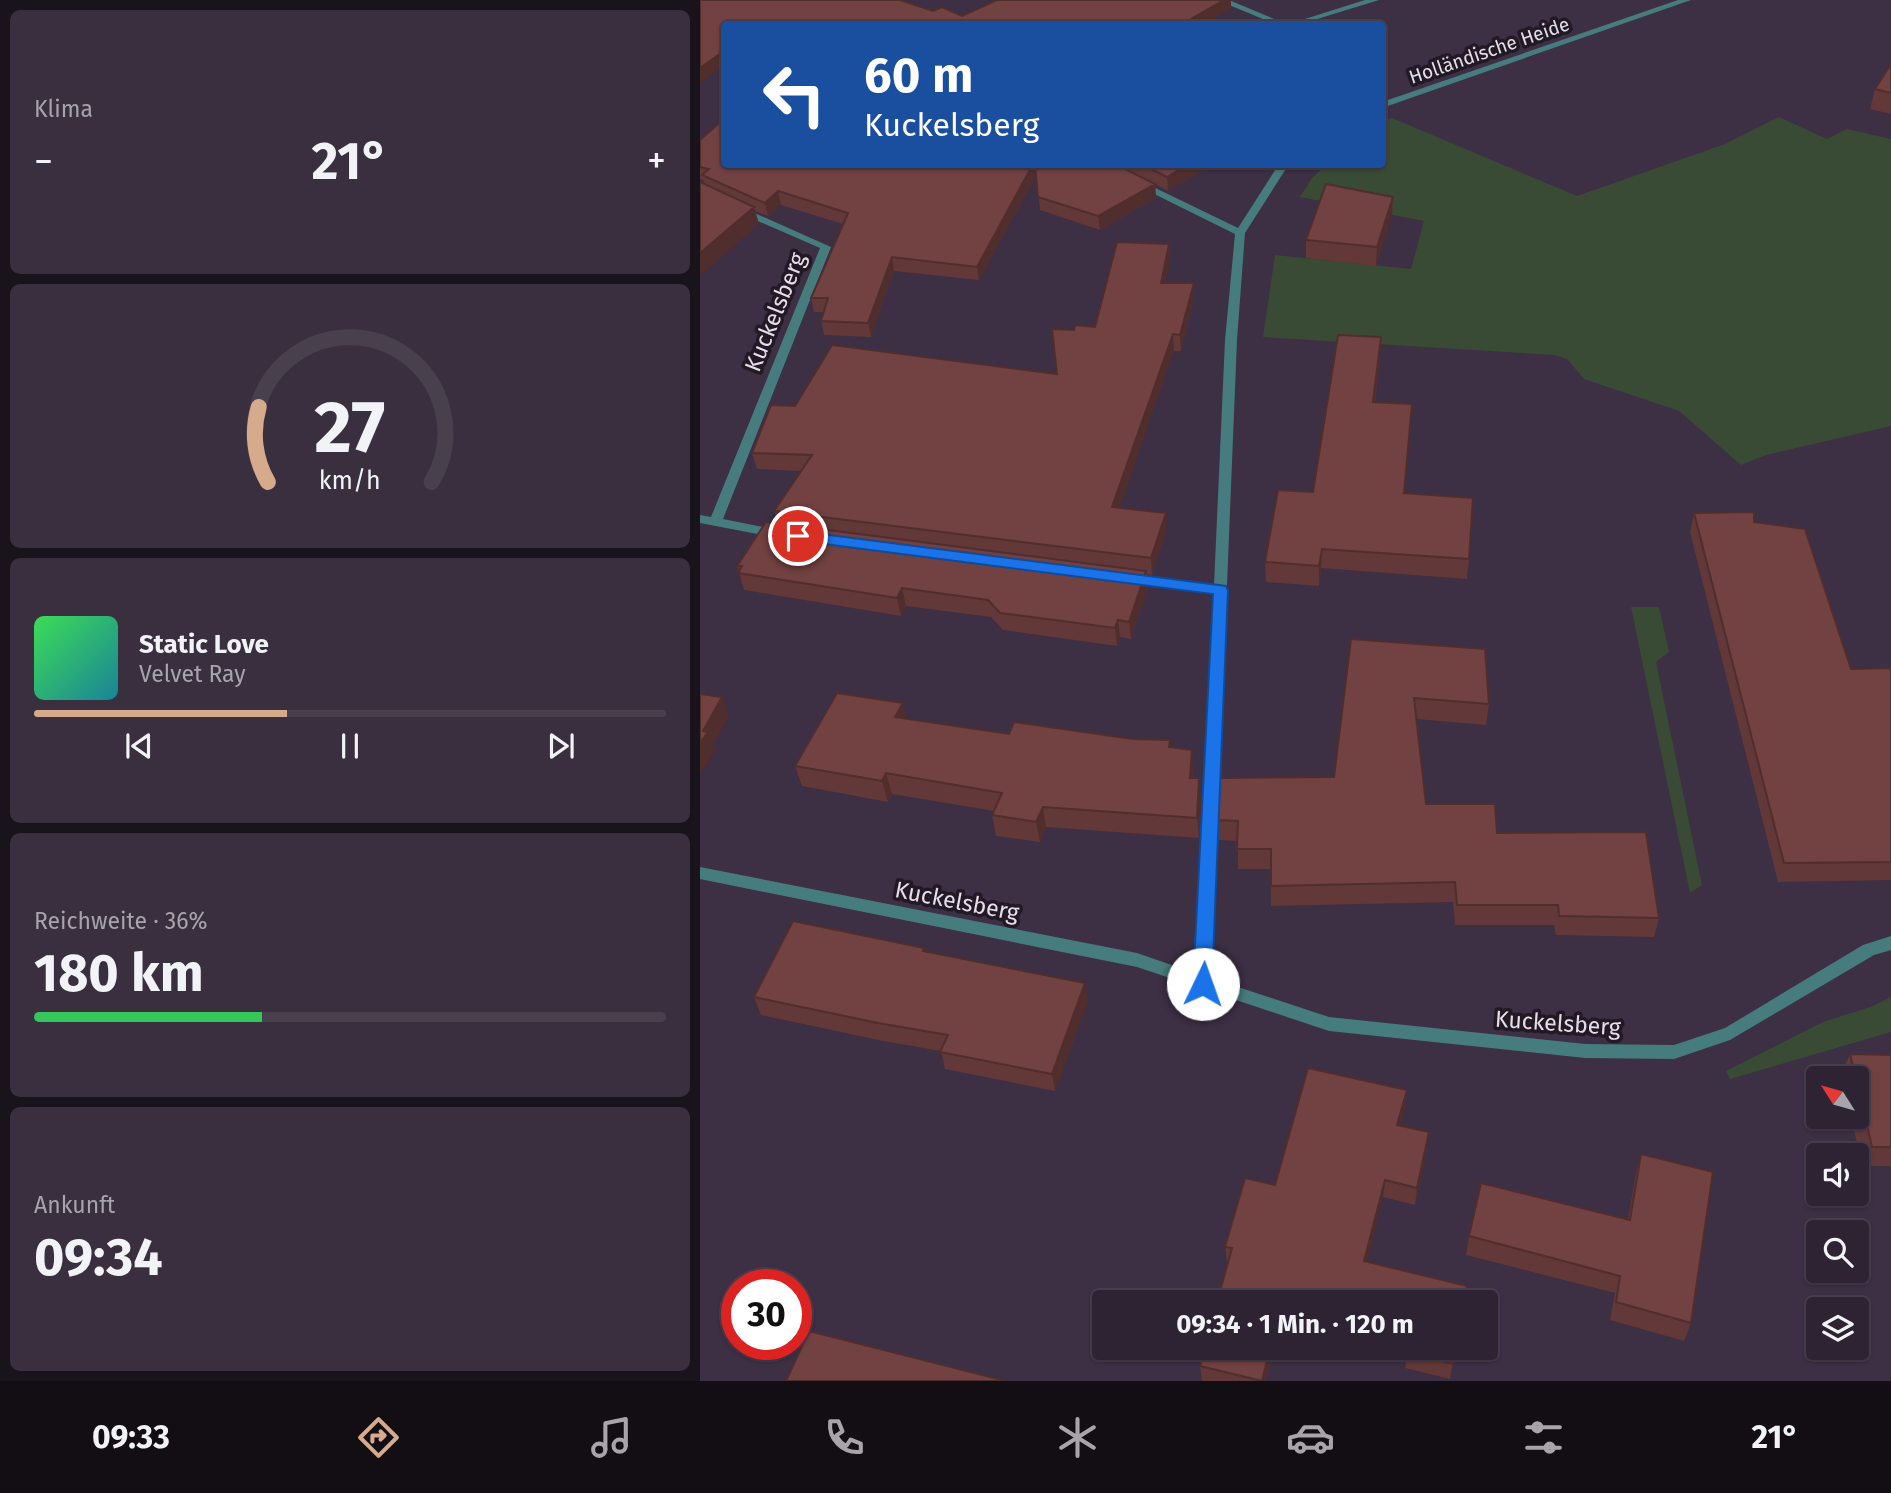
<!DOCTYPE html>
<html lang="de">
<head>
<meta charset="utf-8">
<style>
	body { margin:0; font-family:"Fira Sans",sans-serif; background:#3a2f3f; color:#f1f3f6; height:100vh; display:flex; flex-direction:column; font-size:26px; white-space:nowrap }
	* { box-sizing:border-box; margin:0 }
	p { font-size:23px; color:#a7a4ac }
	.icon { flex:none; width:38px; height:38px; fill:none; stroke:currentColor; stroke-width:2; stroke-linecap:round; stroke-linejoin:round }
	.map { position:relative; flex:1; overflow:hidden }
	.details { display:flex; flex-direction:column; gap:10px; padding:10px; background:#19131c; width:700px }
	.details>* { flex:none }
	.hud { position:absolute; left:21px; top:21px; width:665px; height:147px; border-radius:7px; box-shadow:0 2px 5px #0004,0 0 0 2px #49404e; background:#1a4fa0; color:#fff; overflow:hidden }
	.needle { width:46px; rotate:307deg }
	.buttons { position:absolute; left:1106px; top:1066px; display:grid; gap:14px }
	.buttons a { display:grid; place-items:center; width:63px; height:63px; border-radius:7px; background:#2e2333; box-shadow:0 2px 5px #0004,0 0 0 2px #49404e; font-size:35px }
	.speed { position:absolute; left:21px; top:1269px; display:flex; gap:14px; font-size:35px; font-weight:700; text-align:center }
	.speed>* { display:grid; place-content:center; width:91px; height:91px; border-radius:50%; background:#2e2333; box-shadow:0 2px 5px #0004,0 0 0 2px #49404e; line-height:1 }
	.speed .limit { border:10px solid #d22; background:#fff; color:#111 }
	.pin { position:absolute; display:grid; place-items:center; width:60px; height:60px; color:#fff; margin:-30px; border:4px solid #fff; border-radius:50%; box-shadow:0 2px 7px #0007 }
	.me { position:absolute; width:77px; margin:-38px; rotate:3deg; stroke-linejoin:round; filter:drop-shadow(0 0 5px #0008) }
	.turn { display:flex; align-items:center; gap:24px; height:147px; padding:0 28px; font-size:32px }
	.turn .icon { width:91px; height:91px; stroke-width:2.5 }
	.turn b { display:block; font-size:49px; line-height:60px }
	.big { font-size:52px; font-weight:700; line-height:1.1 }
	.details .widget { flex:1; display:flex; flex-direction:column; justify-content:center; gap:10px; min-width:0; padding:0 24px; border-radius:10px; background:#3a2f3f }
	.details .dial { align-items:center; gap:0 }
	.dial svg { height:182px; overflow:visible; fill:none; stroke:#49404e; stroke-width:7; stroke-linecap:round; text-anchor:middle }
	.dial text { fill:#f1f3f6; stroke:none }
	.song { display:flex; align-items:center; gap:21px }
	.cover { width:84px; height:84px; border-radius:10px; background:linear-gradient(135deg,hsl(130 70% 55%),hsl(190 70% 35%)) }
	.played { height:7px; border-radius:4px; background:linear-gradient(90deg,#d6ab8b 40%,#49404e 40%) }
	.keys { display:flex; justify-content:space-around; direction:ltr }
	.heat { display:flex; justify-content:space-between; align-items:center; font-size:38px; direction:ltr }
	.charge { height:10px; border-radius:5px; background:linear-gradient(90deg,#34c759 36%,#49404e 0) }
	.trip { position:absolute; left:392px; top:1290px; width:406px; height:70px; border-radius:7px; background:#2e2333; box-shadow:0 2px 5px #0004,0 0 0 2px #49404e; font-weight:700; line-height:70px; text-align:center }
	.menu { display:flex; height:112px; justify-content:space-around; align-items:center; background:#120e14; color:#a7a4ac }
	.menu .icon { width:49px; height:49px }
	.menu .on { color:#d6ab8b }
	.menu b { font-size:32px; color:#f1f3f6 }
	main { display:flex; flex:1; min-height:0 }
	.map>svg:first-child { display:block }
	.green { fill:#394b35 }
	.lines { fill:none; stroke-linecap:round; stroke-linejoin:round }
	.street { fill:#467c7d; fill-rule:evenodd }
	.wall { fill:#623838 }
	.shaded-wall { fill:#502e2e }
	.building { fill:#724141; stroke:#502e2e; stroke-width:2 }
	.route { fill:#1a73e8; stroke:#114b97; stroke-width:2 }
	.labels { text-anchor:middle; stroke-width:7; stroke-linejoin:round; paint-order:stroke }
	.far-street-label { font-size:19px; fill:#e6ddea; stroke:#211a24 }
	.street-label { font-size:23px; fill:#e6ddea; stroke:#211a24 }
</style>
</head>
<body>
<main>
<section class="details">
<div class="widget"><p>Klima</p>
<div class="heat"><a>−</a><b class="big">21°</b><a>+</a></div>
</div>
<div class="widget dial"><svg viewBox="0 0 100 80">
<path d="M14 69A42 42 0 1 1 86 69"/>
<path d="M14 69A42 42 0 0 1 10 36" stroke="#d6ab8b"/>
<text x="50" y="56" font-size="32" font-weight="700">27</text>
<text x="50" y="72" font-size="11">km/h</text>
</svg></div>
<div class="widget">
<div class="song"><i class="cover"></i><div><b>Static Love</b><p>Velvet Ray</p></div></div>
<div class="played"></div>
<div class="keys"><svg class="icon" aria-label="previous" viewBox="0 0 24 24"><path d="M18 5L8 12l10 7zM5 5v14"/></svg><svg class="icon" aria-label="pause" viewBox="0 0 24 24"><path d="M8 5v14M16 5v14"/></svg><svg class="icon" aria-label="next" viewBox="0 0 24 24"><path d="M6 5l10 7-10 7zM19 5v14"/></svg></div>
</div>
<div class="widget"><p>Reichweite · 36%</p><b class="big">180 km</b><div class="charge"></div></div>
<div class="widget"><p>Ankunft</p><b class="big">09:34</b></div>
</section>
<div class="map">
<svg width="1191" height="1381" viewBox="0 0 1191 1381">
	<rect width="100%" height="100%" fill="#3d2f44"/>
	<path class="green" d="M1079,117L1127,139L1147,129L1191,139V426L1066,455L1041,465L979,411L884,379L867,359L854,355L563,337L575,255L711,269L724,221L600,197L612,178L626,165L682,164L683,121L692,118L877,196L1025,144Z
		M931,607H959L969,652L956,662L1002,885L990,893Z
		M1191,997V1032L1030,1079L1026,1071L1123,1022L1173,1006Z"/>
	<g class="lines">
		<path class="street" d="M517,0H529L586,24H575Z
			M665,0H679L601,24H589Z
			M978,0H991L682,108V102Z
			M579,164H589L545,233L537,340L511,978L629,1017L885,1044L974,1045L1025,1028L1163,945L1191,936V950L1174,955L1030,1040L974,1059L885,1058L629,1031L437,967L0,879V867L437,953L495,973L513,594L428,583L421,578L428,573L514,585L525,340L535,234L434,184L443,182L538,228Z
			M41,207L131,247L23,519L83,531L84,534L78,538L0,523V515L11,517L120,248L37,212V208Z"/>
	</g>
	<path class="wall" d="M1191,64V114L1170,109L1175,89Z
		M0,140L24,164H513L468,191L455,184L456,198L400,230L340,210L336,176L279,280L194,271L171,337L124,335L121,321L124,312H114L111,298L143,224L81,205L68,216L55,211L59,224L4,183L3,180L0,179Z
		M693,197L692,215L676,266L606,258V240Z
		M469,244L470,260L465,283H494V299L481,351H474L419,508L467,529L452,575L447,574L448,588L431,639L420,637L417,646L303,630L291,617L206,606L201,616L44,590L37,566L78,524L74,511L101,471L57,469L52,453L95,406L357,374L374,330L395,327Z
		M681,337L680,356L675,402L711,423L704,493L769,559L767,579L621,568L619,586L566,582L565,562L613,492Z
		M994,513L1054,522L1151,669L1191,668V880L1078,882L990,532Z
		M651,639L789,704L786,725L716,719L726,804L797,833L959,918L954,937L856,935L854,925H755L753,902L571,906V869H538V841L519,840L518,820L634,777Z
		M207,719L309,734L470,740V747L492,750L493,778L501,798L499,838L346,827L340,842L296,836L292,815L294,811L192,794L188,802L102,786L95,766Z
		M225,952L388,1001L355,1091L245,1069L241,1051L183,1041L61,1015L54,997Z
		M1150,1054L1191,1055V1166H1162L1151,1116H1157V1078H1142L1141,1074Z
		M707,1090L705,1107L700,1125L727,1149L715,1205L683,1197L527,1263L525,1247L575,1185Z
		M941,1154L991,1323L984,1341L910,1320L915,1293L766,1255L769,1236L928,1219L936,1173Z
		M505,1348H574L566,1381H502L500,1366Z
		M676,1348H756L750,1379L705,1368L707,1355Z"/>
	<path class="shaded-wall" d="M524,0H531V9L504,24H482Z
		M24,51V66L0,83V68Z
		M333,164H335L336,176L279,280L277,267Z
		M489,164H513L468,191L467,177Z
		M455,184L456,198L400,230L398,216Z
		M78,191L81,205L68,216L65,203Z
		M693,197L692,215L676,266L677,247Z
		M54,207L59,224L0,276V253Z
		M469,244L470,260L462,299L461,283Z
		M192,257L194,271L171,337L168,323Z
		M494,283V299L481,351L480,335Z
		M473,334L474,351L414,524L412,507Z
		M681,337L680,356L672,421L673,402Z
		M466,513L467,529L452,575L451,558Z
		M622,549L621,568L619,586V566Z
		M446,571L448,588L431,639L429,622Z
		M202,588L206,606L201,616L197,598Z
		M418,620L420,637L417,646L415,628Z
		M22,697L29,716L13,745L15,751L0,774V743L3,731Z
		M203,703L208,724L195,717Z
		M492,750L493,770L491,798L490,778Z
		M186,773L192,794L188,802L182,781Z
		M499,778L501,798L499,838L497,818Z
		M343,807L346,827L340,842L336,822Z
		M385,983L388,1001L355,1091L352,1074Z
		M707,1090L705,1107L696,1142L697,1125Z
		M729,1132L727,1149L715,1205L717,1188Z
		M685,1180L683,1197L663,1277L664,1261Z
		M570,1348H574L566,1381H562Z"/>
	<path class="building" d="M0,0H200L233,11L242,7L262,16L297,0H524L482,24H24V51L0,68Z
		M1191,64V93L1175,89Z
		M24,119V164H333L277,267L192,257L168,323L121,321L128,298H111L148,213L78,191L65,203L2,175L9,169L0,167V140Z
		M335,164H415L455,184L398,216L338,197Z
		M441,164H489L467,177Z
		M0,182L54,207L0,253Z
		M626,184L693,197L677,247L606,240Z
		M417,242L469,244L461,283H494L480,335L473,334L412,507L466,513L451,558L74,511L112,455L52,453L71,405L95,406L132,345L357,374L352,329L374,330L375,325L395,327Z
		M638,335L681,337L673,402L712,404L704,493L773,498L769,559L622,549L619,566L565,562L578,490L613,492Z
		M1054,512V522L1105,529L1151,669L1191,668V862L1084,863L994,513Z
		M66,522L446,571L429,622L418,620L415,628L300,613L288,600L202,588L197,598L38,573L42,566H37Z
		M651,639L785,649L789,704L714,698L726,804H795L797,833L946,832L959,918L859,916L858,905H757L755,882L571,886V849H537L538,821L518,820L520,778L634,777Z
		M137,693L203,703L195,717L309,734L314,722L433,739L470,740L469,747L492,750L490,778H499L497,818L343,807L336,822L292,815L302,793L186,773L182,781L95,766Z
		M0,694L22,697L3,731L8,732L0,743Z
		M93,921L224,948L223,951L385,983L352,1074L240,1052L248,1035L178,1023L54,997Z
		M1150,1054L1191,1055V1147H1172L1157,1083V1078H1156Z
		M608,1068L707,1090L697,1125L729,1132L717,1188L685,1180L664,1261L767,1286L764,1302H517L532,1248L525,1247L545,1178L575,1185Z
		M941,1154L1013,1172L991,1323L916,1302L920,1276L769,1236L781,1183L930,1220Z
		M109,1331L306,1381H86Z
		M505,1348H570L562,1381L500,1366Z
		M708,1348H756L753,1364L707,1352Z"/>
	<path class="route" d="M98,531L526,586L528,590L512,984L509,989L503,991L496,989L493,984L513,594L93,540L91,536Z"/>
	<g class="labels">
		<g class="far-street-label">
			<text transform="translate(789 50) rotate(-19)" y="7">Holländische Heide</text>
		</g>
		<g class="street-label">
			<text transform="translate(75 312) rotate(-68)" y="8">Kuckelsberg</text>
			<text transform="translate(257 901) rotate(11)" y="8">Kuckelsberg</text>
			<text transform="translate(858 1023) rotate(4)" y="8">Kuckelsberg</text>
		</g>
	</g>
</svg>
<div class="buttons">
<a><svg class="needle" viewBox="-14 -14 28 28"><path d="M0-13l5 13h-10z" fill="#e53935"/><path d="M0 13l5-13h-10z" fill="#a7a4ac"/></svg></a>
<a><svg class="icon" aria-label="sound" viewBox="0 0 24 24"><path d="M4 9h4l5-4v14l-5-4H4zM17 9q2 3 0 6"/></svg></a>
<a><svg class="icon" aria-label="search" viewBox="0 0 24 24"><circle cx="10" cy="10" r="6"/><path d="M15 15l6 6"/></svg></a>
<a><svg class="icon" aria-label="layers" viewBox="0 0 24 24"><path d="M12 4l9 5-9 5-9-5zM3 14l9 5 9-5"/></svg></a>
</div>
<div class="speed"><div class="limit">30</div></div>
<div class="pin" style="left:98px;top:536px;background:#d93025"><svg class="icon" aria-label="arrive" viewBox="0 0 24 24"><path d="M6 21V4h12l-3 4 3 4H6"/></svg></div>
<svg class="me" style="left:503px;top:984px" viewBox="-20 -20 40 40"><circle r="19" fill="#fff"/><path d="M0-13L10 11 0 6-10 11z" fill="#1a73e8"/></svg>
<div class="trip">09:34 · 1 Min. · 120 m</div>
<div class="hud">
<div class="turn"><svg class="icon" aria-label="left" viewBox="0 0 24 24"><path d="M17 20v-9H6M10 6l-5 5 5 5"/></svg><div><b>60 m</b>Kuckelsberg</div></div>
</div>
</div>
</main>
<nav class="menu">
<b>09:33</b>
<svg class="icon on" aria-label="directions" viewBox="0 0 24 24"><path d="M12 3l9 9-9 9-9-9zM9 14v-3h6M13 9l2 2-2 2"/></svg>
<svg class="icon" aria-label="music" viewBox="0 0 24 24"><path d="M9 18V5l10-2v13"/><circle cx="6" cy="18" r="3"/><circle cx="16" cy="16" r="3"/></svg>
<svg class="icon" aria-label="phone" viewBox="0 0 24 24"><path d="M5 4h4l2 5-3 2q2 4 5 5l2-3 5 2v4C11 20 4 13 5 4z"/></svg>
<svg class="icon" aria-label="climate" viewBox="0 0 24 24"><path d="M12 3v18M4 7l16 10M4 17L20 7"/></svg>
<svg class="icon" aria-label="car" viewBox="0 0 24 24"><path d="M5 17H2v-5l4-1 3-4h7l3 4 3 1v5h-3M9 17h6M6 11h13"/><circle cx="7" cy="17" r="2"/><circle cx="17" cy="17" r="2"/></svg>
<svg class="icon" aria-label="filters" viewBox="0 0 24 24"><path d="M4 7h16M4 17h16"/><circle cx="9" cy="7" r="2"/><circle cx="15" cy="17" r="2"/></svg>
<b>21°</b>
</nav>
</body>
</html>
